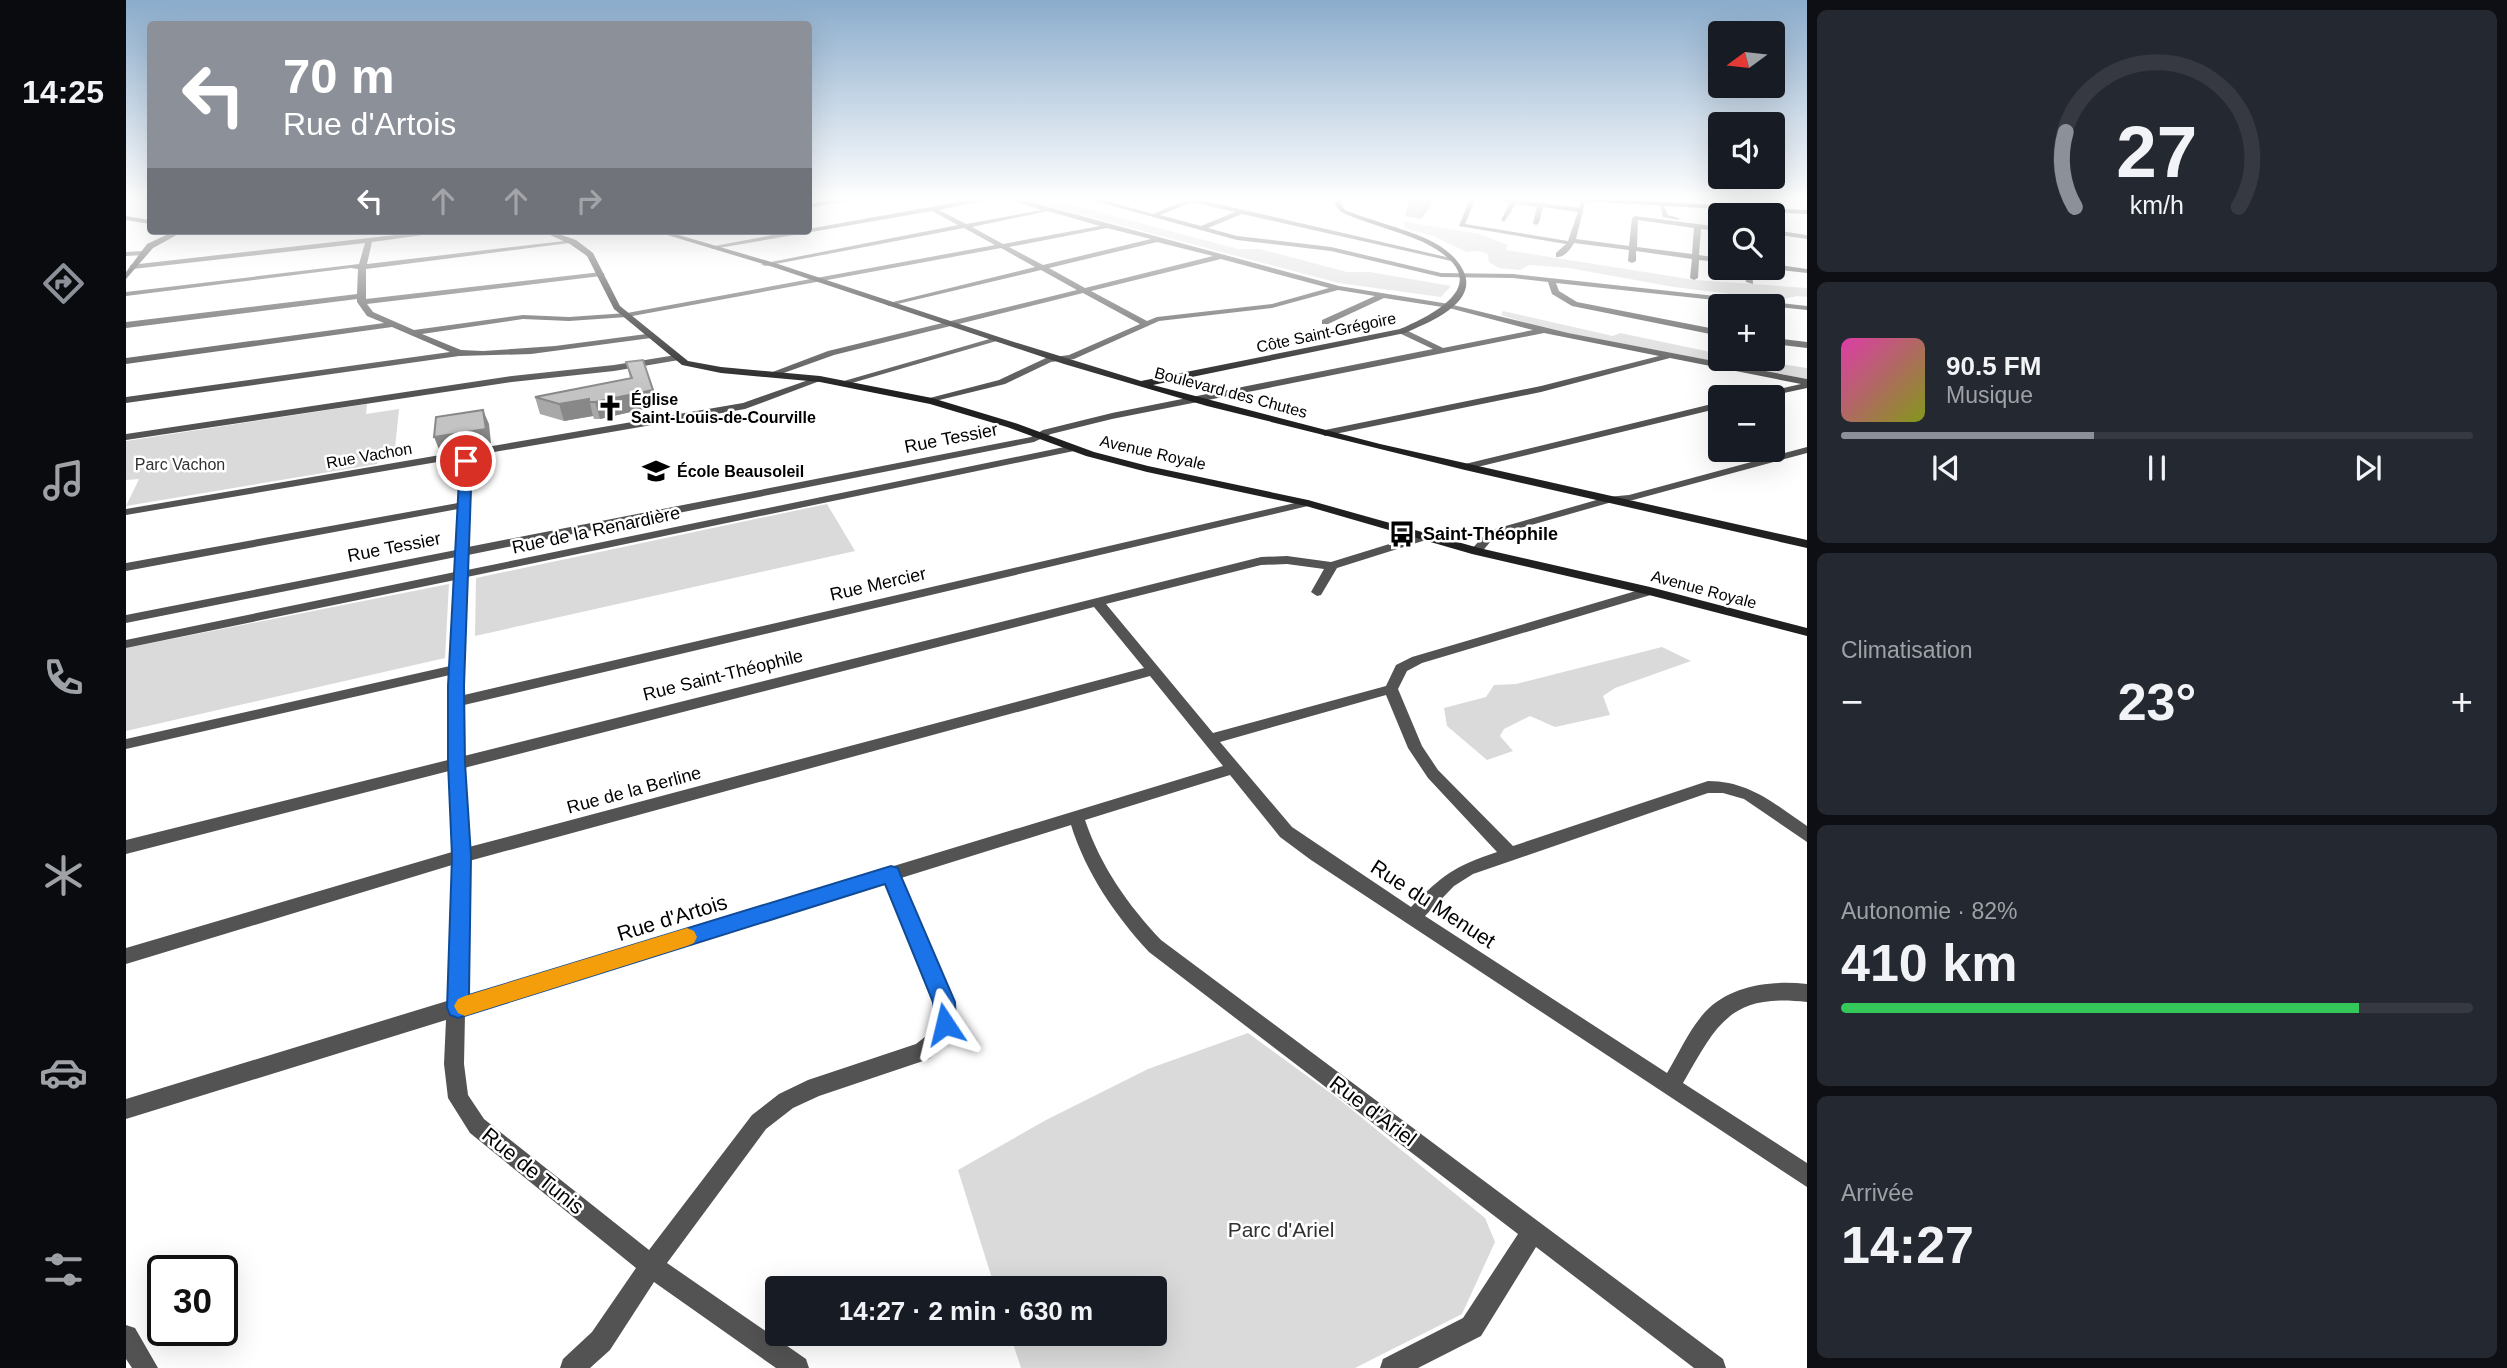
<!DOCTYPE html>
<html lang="fr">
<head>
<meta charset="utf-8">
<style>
	body { margin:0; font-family:Arial,sans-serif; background:#242831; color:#f1f3f6; height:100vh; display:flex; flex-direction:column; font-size:26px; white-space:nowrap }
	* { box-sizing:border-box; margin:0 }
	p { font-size:23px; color:#9ea1a6 }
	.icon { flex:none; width:38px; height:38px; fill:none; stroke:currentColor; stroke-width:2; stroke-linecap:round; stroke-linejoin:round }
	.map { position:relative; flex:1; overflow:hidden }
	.panel { display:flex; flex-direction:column; gap:10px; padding:10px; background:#0d0f14; width:700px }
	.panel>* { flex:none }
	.hud { position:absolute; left:21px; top:21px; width:665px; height:214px; border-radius:7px; box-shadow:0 7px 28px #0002; background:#8c9099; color:#fff; overflow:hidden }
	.needle { width:46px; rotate:255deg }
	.buttons { position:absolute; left:1582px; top:21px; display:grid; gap:14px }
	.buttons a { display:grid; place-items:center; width:77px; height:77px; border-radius:7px; background:#171b24; box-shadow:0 7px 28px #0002; font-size:35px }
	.speed { position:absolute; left:21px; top:1255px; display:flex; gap:14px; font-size:35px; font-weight:700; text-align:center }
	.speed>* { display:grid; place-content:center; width:91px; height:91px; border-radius:50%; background:#171b24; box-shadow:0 7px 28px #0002; line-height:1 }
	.speed .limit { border:4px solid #111; border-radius:10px; background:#fff; color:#111 }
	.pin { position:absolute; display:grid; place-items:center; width:60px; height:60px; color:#fff; margin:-30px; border:4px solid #fff; border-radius:50%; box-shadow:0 2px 7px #0007 }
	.me { position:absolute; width:77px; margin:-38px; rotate:350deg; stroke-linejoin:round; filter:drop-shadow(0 0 5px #0008) }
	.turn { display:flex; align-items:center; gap:24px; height:147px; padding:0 21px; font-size:32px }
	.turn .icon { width:91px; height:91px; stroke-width:2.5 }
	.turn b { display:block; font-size:49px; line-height:60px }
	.lanes { display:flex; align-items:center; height:66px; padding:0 21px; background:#0003; justify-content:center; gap:35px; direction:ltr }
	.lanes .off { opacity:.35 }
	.big { font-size:52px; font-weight:700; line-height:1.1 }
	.panel .tile { flex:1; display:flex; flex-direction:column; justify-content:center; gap:10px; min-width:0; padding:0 24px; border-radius:10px; background:#242831 }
	.panel .dial { align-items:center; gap:0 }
	.dial svg { height:182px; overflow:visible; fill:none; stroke:#363941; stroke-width:7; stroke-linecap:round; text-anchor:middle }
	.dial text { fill:#f1f3f6; stroke:none }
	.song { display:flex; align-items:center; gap:21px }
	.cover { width:84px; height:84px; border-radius:10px; background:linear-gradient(135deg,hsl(320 70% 55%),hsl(70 70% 35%)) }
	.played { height:7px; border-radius:4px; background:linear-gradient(90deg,#8c9099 40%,#363941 40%) }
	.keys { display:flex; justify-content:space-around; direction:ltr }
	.heat { display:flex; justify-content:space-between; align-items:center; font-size:38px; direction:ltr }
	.charge { height:10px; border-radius:5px; background:linear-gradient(90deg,#34c759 82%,#363941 0) }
	.trip { position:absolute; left:639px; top:1276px; width:402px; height:70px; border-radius:7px; background:#171b24; box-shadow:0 7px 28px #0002; font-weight:700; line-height:70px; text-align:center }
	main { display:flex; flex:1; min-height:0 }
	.tab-bar { display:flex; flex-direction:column; width:126px; justify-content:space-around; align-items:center; background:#090b0e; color:#9ea1a6 }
	.tab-bar .icon { width:49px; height:49px }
	.tab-bar .selected { color:#8c9099 }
	.tab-bar b { font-size:32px; color:#f1f3f6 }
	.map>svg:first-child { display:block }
	.green { fill:#dadada }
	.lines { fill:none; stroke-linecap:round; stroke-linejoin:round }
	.primary-casing { stroke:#dbdbdb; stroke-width:1 }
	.street { fill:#535353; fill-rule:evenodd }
	.secondary { fill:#202020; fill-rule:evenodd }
	.primary { fill:#000; fill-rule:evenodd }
	.wall { fill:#a8a8a8 }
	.shaded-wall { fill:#888 }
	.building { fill:#c3c3c3; stroke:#888; stroke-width:2 }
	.route { fill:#1a73e8; stroke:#114b97; stroke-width:2 }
	.slow { fill:#f59e0b }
	.labels { text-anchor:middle; stroke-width:5; stroke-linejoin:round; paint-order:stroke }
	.far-street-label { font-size:16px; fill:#000; stroke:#fff }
	.far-poi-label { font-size:16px; font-weight:bold; fill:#000; stroke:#fff; text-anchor:start }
	.far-park-label { font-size:16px; fill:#313131; stroke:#fff }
	.street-label { font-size:18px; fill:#000; stroke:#fff }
	.poi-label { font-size:18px; font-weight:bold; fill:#000; stroke:#fff; text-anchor:start }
	.near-street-label { font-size:21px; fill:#000; stroke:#fff }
	.near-park-label { font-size:21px; fill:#313131; stroke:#fff }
</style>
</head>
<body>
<main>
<nav class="tab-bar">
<b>14:25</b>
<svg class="icon selected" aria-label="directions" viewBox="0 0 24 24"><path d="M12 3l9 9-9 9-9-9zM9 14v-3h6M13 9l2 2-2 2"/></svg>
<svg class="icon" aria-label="music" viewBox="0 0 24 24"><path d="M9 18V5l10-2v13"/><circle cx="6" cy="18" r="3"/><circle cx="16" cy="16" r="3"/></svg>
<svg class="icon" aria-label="phone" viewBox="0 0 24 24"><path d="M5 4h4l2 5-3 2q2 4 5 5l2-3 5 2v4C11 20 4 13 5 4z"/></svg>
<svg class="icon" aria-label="climate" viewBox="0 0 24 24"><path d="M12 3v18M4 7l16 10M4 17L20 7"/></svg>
<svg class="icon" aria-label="car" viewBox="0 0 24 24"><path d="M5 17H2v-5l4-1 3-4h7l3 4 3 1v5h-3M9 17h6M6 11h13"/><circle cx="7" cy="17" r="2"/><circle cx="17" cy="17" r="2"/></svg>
<svg class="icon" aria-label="filters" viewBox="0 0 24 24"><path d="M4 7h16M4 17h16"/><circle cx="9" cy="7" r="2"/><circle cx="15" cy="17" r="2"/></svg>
</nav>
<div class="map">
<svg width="1681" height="1368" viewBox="0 0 1681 1368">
	<rect width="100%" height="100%" fill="#fff"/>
	<path class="green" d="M892,198H920L1112,249H1134L1221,272H1244L1325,286L1315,297L1213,283Z
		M1279,222L1354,234L1382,245L1380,250L1569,280L1681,288V297L1671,296L1653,300L1548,287L1443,268L1403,265L1394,270L1373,268L1363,262L1362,254L1353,251L1341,252L1307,236L1278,228Z
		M1377,311L1487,336L1494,333L1594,354V359H1623L1681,368V379L1424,330L1375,315Z
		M241,404L240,414L273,409L269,448L253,451L251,464L0,506L13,479L0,480V441Z
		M701,504L729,551L349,636L350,578Z
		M323,584L319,658L0,731V648Z
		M1536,647L1565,661L1489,688L1477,696L1484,715L1429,727L1404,716L1378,729L1374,736L1387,751L1361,760L1321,726L1318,708L1360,697L1368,685L1390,684Z
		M1122,1033L1214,1100L1359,1218L1369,1242L1336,1314L1229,1368H895L884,1334H1029V1288H869L832,1170L920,1120L1022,1069Z"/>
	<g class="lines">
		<g class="primary-casing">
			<path id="primary" d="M1407,198H1465L1681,210V214Z"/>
		</g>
		<path class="street" d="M719,198H737L682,208V204Z
			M854,198H870L813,210L840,224L916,210L877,198H889L1213,286L1323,304L1442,333L1681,379V388L1640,397H1624L1626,395L1675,384L1544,358L1415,392L1199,436L1194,433L1199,430L1415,386L1533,356L1418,333L986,419L925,434L908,442L342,555L341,570L948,445L953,448L948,451L341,577L338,695L1182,500L1188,503L1182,506L338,705V756L1135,557L1161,556L1205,562L1299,533L1303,535V539L1211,568L1195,595L1191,596L1185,592L1198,569L1161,564L1135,565L980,604L1087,733L1260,686L1270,665L1286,657L1520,588H1528L1530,591L1528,594L1296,663L1281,671L1272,689L1296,746L1312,770L1387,846L1582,781C1623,781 1649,804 1681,826V842L1618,799L1597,793H1582L1347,874L1328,886L1299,916L1541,1073C1553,1053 1563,1030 1579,1012C1604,985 1646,980 1681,984V1002C1604,993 1591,1024 1557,1083L1681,1163V1187L1185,860L1154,837L1104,775L959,820C975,867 1002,905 1035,940L1597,1359L1600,1368H1568L1410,1247L1355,1336L1292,1368H1254L1257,1359L1337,1318L1392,1234L1023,952C989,915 960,873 945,825L775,878L827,1002C829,1030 825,1041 803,1059L693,1096L667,1108L640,1129L541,1263L680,1359L683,1368H650L528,1282L484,1350L464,1368H434L437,1359L466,1332L510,1268L344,1133L322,1098L318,1064L320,1020L0,1119V1099L321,1001L326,865L0,964V948L326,852L323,771L0,854V840L322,760L324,675L0,749V739L324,666L329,580L0,648V640L329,572L330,557L0,623V615L330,550L332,509L0,571V563L332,503L335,458L0,515V509L617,403L691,377L699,379L619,409L345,456L342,547L905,437L917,430L986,413L1307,349L1273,333L1272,331L1276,328L1317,348L1407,330L1323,308L1258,298L1202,324H1196V320L1249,296L1212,290L1146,308L1033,321L948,359L925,362L879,384L801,403L796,400L873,380L920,358L943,355L1014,324L957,293L708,355L652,375L644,373L702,351L951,290L915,270L763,306L759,304L909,267L875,248L501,317L443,321L397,319L296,334L335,350L357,351L429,346L528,333V337L525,338L405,354L333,356L0,403V397L324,352L266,327L0,364V358L258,323L241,316L231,302V299L0,328V322L231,294L232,269L225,268L0,296V292L233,264L239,243L7,269H4V265L305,231H326L246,242L241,264L447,240L451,242L240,269V299L475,272L479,274L475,276L241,304L247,312L288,330L397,315L443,317L501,313L869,245L838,228L639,266L635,264L832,225L806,211L587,249L583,247L668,231H682V229ZM922,211L974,226L877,244L846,227ZM981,228L1025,239L917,265L883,247ZM1031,242L1087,256L959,288L923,268ZM1095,259L1203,288L1146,304L1031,317L1021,321L965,291ZM968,607L1018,668L343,847L338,768ZM1024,676L1097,766L340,996L343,861ZM1260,695L1282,748L1302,778L1371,852C1327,867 1318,874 1285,907L1166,827L1094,742ZM760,883L809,1002V1023L804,1033L790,1044L682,1080L653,1094L626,1115L523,1250L358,1119L342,1095L338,1064L339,1014Z
			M958,198H970L1027,214L1066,198L1329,259L1325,261L1116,214L1082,228L1111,236L1205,247L1315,273L1387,274L1681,306V310L1430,283L1433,291L1451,302L1594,330V336L1446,306L1426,294L1422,282L1387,278L1315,277L1205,251L1111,240ZM1066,202L1109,212L1075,226L1034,215Z
			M1344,198H1350L1339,224L1442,241L1452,212L1417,207L1413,223L1410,225L1407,223L1411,207L1390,204L1378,222L1375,220L1384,203L1354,198L1388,199L1453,208L1455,202H1459L1450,239L1503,246L1506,218L1509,216L1594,227V231L1575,229L1573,255L1594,258V262L1573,260L1572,278L1568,280L1564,278L1566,259L1510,251V261L1506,263L1502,261L1503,250L1448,243C1444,250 1438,258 1430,257V253L1440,244L1333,226ZM1512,220L1568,228L1566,254L1511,247Z
			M1534,205H1538L1542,215L1553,218V220L1537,217Z
			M1650,209L1653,211L1654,231L1681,235V239L1647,234V211Z
			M1647,235L1653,237V265L1681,269V273L1644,269L1647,268Z
			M16,251L20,253L19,255L0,256V252Z
			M1618,268H1626L1627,284L1620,282Z
			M867,338L874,340L719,385L711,383Z
			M1647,338L1681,342V348L1647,344Z
			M550,355L554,358L553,360L488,371L386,382L0,440V434L386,376L488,365Z
			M1594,402V408L1343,469L1338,466L1339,464Z
			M1681,447V453L1507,500L1486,502L1370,535L1354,554H1346L1344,551L1362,531L1481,497L1503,495Z
			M0,1325L9,1328L32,1368H6L0,1359Z"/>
		<path class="secondary" d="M1211,198H1217L1214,203L1219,210C1246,221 1274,227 1301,239C1314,245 1326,253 1334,265C1359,301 1304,322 1279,333L1027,385L1254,444L1681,540V548L1339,470L1081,406L938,364L647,267L528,231H539L652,264L885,341L1015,381L1274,329C1321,309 1369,278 1297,242C1270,230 1241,224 1215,212L1208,203Z
			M0,216L24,220V224L0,220Z
			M49,231H58L27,248L0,279V272L21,244Z
			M415,231H424L450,240L467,253L494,306L562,361L595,367L694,376L806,398L889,423L968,452L1022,466L1182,500L1353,548L1524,587L1681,628V636L1523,595L1346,554L1180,506L1021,472L960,456L881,427L804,404L694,382L595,373L556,365L488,309L461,256L444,244Z"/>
		<use href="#primary" class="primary"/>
	</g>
	<path class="wall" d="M1286,198H1307L1304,206L1295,219L1279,216L1283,202Z
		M500,362L531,406L474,419H468L467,416L438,421L414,414L409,397L504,378Z"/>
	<path class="shaded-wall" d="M1304,198H1307L1304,206L1295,219L1299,204Z
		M527,390L531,406L474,419L469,402Z
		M463,399L467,416L438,421L433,404Z
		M357,410L363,424L365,443L314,452L308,437Z"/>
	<path class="building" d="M1286,198H1304L1299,204L1283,202Z
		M517,360L527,390L469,402H463V399L433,404L409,397L506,378L500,362Z
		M357,410L360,429L308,437L310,417Z"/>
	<linearGradient id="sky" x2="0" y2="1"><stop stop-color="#8baccc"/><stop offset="0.51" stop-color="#fff"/><stop offset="1" stop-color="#fff" stop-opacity="0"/></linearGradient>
	<rect width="1681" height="390" fill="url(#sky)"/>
	<path class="route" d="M340,457L346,461L338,686L339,763L345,856L343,995L765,866L772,868L774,874L829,1002L830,1024L827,1031L819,1034L811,1031L808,1024L807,1002L759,884L332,1018L324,1015L321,1008L326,856L322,763V686L334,461Z"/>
	<path class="slow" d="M561,928L568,931L571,937L568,943L561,946L339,1016L332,1013L328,1006L332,999L339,996Z"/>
	<defs>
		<g id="church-bare" transform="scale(2.1)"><path d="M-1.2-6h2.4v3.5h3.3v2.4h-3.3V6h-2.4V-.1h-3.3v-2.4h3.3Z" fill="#000" stroke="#fff" stroke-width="2.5" paint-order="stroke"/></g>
		<g id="school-bare" transform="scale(2.1)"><path d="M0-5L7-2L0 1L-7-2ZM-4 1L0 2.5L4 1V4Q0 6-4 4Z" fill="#000" stroke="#fff" stroke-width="2.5" paint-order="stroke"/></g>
		<g id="bus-bare" transform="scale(2.1)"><path d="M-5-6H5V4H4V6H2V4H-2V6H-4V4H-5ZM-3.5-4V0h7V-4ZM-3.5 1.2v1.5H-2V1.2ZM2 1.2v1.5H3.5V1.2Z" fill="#000" stroke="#fff" stroke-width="2.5" paint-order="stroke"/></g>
	</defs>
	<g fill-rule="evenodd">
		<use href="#church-bare" x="484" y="408"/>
		<use href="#school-bare" x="530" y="471"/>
		<use href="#bus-bare" x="1276" y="534"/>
	</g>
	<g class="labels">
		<g class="far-street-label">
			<text transform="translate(1200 332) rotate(-12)" y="6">Côte Saint-Grégoire</text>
			<text transform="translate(1105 392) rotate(15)" y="6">Boulevard des Chutes</text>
			<text transform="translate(1027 452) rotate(13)" y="6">Avenue Royale</text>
			<text transform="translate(243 455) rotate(-10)" y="6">Rue Vachon</text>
			<text transform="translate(1578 589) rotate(15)" y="6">Avenue Royale</text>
		</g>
		<g class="far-poi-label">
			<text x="505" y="405">Église<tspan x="505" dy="18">Saint-Louis-de-Courville</tspan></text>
			<text x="551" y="477">École Beausoleil</text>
		</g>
		<g class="far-park-label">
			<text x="54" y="470">Parc Vachon</text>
		</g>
		<g class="street-label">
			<text transform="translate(825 438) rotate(-11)" y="6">Rue Tessier</text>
			<text transform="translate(470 530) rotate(-12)" y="6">Rue de la Renardière</text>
			<text transform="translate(268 547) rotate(-11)" y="6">Rue Tessier</text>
			<text transform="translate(752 584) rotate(-13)" y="6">Rue Mercier</text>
			<text transform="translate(597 675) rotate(-14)" y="6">Rue Saint-Théophile</text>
			<text transform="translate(508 790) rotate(-15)" y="6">Rue de la Berline</text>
		</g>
		<g class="poi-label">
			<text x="1297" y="540">Saint-Théophile</text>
		</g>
		<g class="near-street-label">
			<text transform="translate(1307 904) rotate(33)" y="7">Rue du Menuet</text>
			<text transform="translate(546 918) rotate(-17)" y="7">Rue d'Artois</text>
			<text transform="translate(1247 1111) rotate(37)" y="7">Rue d'Ariel</text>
			<text transform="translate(407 1171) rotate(39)" y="7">Rue de Tunis</text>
		</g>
		<g class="near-park-label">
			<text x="1155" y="1237">Parc d'Ariel</text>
		</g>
	</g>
</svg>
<div class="buttons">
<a><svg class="needle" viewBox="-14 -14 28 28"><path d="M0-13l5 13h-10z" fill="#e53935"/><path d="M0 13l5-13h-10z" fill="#9ea1a6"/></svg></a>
<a><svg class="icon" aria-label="sound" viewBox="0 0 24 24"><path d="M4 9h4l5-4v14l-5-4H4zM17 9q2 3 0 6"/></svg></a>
<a><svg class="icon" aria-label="search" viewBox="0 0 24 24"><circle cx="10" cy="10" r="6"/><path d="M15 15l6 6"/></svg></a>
<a>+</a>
<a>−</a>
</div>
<div class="speed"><div class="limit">30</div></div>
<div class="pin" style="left:340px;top:461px;background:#d93025"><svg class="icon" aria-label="arrive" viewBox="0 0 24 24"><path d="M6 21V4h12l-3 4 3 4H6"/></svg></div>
<svg class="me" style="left:819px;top:1024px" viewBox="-20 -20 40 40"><path d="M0-17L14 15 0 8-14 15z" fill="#1a73e8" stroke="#fff" stroke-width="4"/></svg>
<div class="trip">14:27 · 2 min · 630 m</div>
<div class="hud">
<div class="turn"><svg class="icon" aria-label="left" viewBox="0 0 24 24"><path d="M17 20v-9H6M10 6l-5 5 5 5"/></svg><div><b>70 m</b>Rue d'Artois</div></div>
<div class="lanes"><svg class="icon" aria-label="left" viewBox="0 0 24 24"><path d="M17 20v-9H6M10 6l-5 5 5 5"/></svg><svg class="icon off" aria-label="ahead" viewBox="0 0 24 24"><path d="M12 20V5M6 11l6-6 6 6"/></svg><svg class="icon off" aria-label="ahead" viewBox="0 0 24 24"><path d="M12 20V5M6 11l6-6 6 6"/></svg><svg class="icon off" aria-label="right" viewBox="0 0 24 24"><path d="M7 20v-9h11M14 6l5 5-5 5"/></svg></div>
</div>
</div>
<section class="panel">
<div class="tile dial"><svg viewBox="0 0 100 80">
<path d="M14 69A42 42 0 1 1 86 69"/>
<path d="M14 69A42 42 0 0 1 10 36" stroke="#8c9099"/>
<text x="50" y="56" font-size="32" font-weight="700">27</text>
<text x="50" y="72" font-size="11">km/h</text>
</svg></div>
<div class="tile">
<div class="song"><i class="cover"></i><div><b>90.5 FM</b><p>Musique</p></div></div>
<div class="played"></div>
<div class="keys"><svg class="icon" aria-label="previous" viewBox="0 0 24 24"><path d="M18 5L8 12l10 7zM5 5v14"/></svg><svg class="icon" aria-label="pause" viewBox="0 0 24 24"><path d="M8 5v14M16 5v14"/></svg><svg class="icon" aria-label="next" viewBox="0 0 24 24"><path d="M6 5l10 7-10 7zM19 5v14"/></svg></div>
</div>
<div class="tile"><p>Climatisation</p>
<div class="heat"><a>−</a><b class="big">23°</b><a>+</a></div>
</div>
<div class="tile"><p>Autonomie · 82%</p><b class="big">410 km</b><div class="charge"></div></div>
<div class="tile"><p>Arrivée</p><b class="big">14:27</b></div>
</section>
</main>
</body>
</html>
